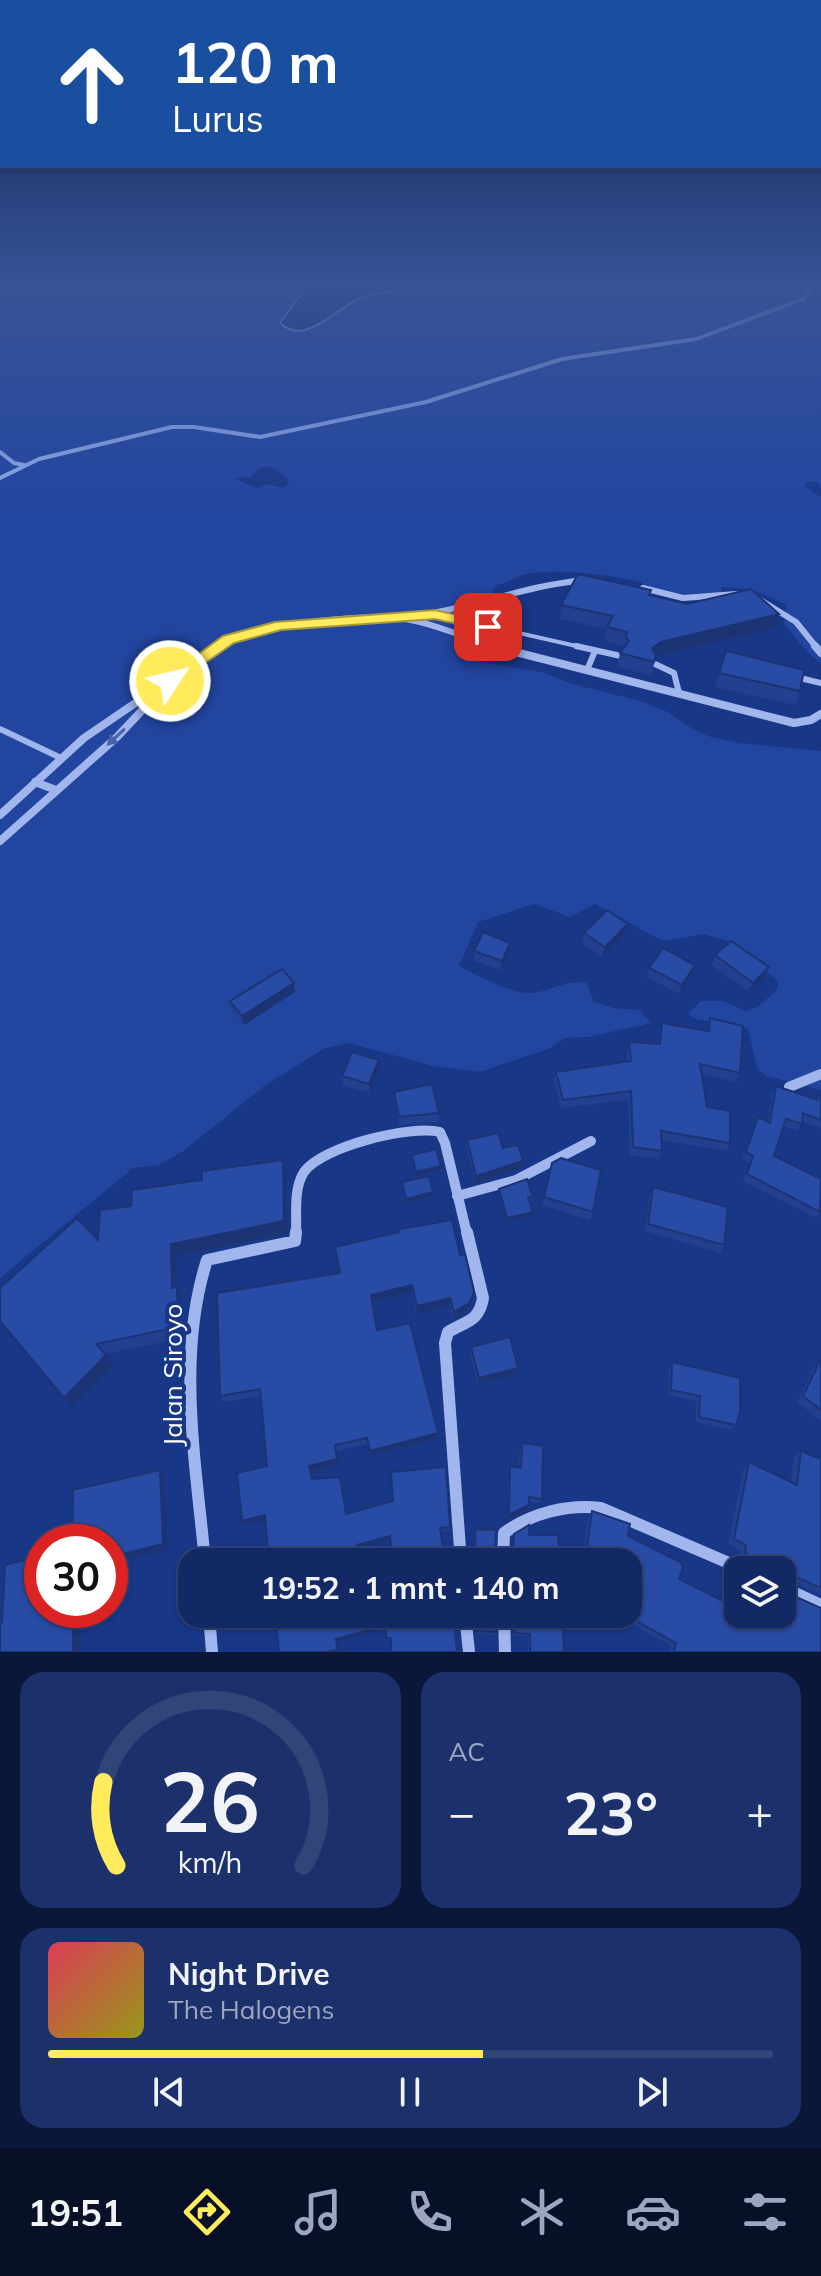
<!DOCTYPE html>
<html lang="id">
<head>
<meta charset="utf-8">
<style>
	body { margin:0; font-family:Mulish,sans-serif; background:#1c316b; color:#f1f3f6; height:100vh; display:flex; flex-direction:column; font-size:30px; white-space:nowrap }
	* { box-sizing:border-box; margin:0 }
	p { font-size:26px; color:#9da6bf }
	.icon { flex:none; width:44px; height:44px; fill:none; stroke:currentColor; stroke-width:2; stroke-linecap:round; stroke-linejoin:round }
	.map { position:relative; height:1652px; overflow:hidden }
	.drawer { display:flex; flex-direction:column; gap:20px; padding:20px; background:#0a1738; flex:1 }
	.drawer>* { flex:none }
	.guide { position:absolute; left:0px; top:0px; width:822px; height:168px; box-shadow:0 2px 6px #0004,0 0 0 2px #324579; background:#1a4fa0; color:#fff; overflow:hidden }
	.fabs { position:absolute; left:724px; top:1556px; display:grid; gap:16px }
	.fabs a { display:grid; place-items:center; width:72px; height:72px; border-radius:16px; background:#132965; box-shadow:0 2px 6px #0004,0 0 0 2px #324579; font-size:40px }
	.speed { position:absolute; left:24px; top:1524px; display:flex; gap:16px; font-size:40px; font-weight:700; text-align:center }
	.speed>* { display:grid; place-content:center; width:104px; height:104px; border-radius:50%; background:#132965; box-shadow:0 2px 6px #0004,0 0 0 2px #324579; line-height:1 }
	.speed .limit { border:12px solid #d22; background:#fff; color:#111 }
	.pin { position:absolute; display:grid; place-items:center; width:68px; height:68px; color:#fff; margin:-34px; border-radius:16px; box-shadow:0 4px 12px #0006 }
	.me { position:absolute; width:88px; margin:-44px; rotate:55deg; stroke-linejoin:round; filter:drop-shadow(0 0 6px #0008) }
	.turn { display:flex; align-items:center; gap:28px; height:168px; padding:0 40px; font-size:36px }
	.turn .icon { width:104px; height:104px; stroke-width:2.5 }
	.turn b { display:block; font-size:56px; line-height:68px }
	.big { font-size:60px; font-weight:700; line-height:1.1 }
	.drawer .widget { flex:1; display:flex; flex-direction:column; justify-content:center; gap:12px; min-width:0; padding:0 28px; border-radius:24px; background:#1c316b }
	.drawer .dial { align-items:center; gap:0 }
	.dial svg { height:208px; overflow:visible; fill:none; stroke:#324579; stroke-width:7; stroke-linecap:round; text-anchor:middle }
	.dial text { fill:#f1f3f6; stroke:none }
	.song { display:flex; align-items:center; gap:24px }
	.cover { width:96px; height:96px; border-radius:12px; background:linear-gradient(135deg,hsl(350 70% 55%),hsl(60 70% 35%)) }
	.played { height:8px; border-radius:4px; background:linear-gradient(90deg,#ffeb5c 60%,#324579 60%) }
	.keys { display:flex; justify-content:space-around; direction:ltr }
	.heat { display:flex; justify-content:space-between; align-items:center; font-size:44px; direction:ltr }
	.drawer .tiles { flex:1; display:grid; gap:20px; grid-template-columns:1fr 1fr }
	.widget:last-child { grid-column:span 2 }
	.trip { position:absolute; left:178px; top:1548px; width:464px; height:80px; border-radius:24px; background:#132965; box-shadow:0 2px 6px #0004,0 0 0 2px #324579; font-weight:700; line-height:80px; text-align:center }
	.tabs { display:flex; height:128px; justify-content:space-around; align-items:center; background:#081028; color:#9da6bf }
	.tabs .icon { width:56px; height:56px }
	.tabs .on { color:#ffeb5c }
	.tabs b { font-size:36px; color:#f1f3f6 }
	.map>svg:first-child { display:block }
	.green { fill:#2245a0; fill-rule:evenodd }
	.water { fill:#102665; stroke:#93aeef; stroke-width:2 }
	.lines { fill:none; stroke-linecap:round; stroke-linejoin:round }
	.stream { stroke:#93aeef; stroke-width:4 }
	.service-far1 { stroke:#a1b6ed; stroke-width:4 }
	.service { stroke:#a1b6ed; stroke-width:6 }
	.minor-far3 { stroke:#a1b6ed; stroke-width:6 }
	.minor-far2 { stroke:#a1b6ed; stroke-width:8 }
	.minor-far1 { stroke:#a1b6ed; stroke-width:10 }
	.minor { stroke:#a1b6ed; stroke-width:12 }
	.wall { fill:#22408f }
	.shaded-wall { fill:#1c3474 }
	.building { fill:#284ba6; stroke:#1c3474; stroke-width:2 }
	.oneway { fill:#4963ab }
	.route { fill:#ffeb5c; stroke:#a6993c; stroke-width:2 }
	.labels { text-anchor:middle; stroke-width:8; stroke-linejoin:round; paint-order:stroke }
	.near-street-label { font-size:26px; fill:#fff; stroke:#193787 }
</style>
</head>
<body>
<div class="map">
<svg width="821" height="1652" viewBox="0 0 821 1652">
	<rect width="100%" height="100%" fill="#193787"/>
	<path class="green" d="M0,286H307L286,315L302,331L357,299L415,289L414,286H821V489L818,482H806V487L821,497V662C807,656 795,635 784,624L787,605L753,590L721,587L722,596C695,608 670,595 644,586L641,582C610,575 557,568 526,574C516,576 508,583 497,585L489,597L493,614L477,622L478,627L461,642L481,662L542,672L573,684L640,701L668,712L694,730L711,737L740,743L821,751V1090L766,1076L757,1068L748,1028L695,1019L688,1014L701,1001H723L746,1011L757,1007L776,991L779,983L743,949L725,940L704,934L663,941L595,904L570,917L534,904L478,922L459,966C476,975 512,994 531,993C552,991 565,979 587,983L594,1002L614,1008L639,1010L651,1023L588,1037L565,1038L548,1049L480,1072L433,1066L349,1043L325,1048L264,1086L182,1152L159,1165L133,1168L0,1278ZM272,467L289,480L288,485L284,488L267,484L256,488L233,478L250,477L260,468Z"/>
	<path class="water" d="M307,286H414L416,289C397,292 376,291 359,299C335,308 306,347 280,323Z"/>
	<g class="lines">
		<path class="stream" d="M0,452L14,463L24,465
			M0,478L39,459L172,427H194L260,437L426,402L562,359L696,339L803,299L813,286"/>
		<path class="service-far1" d="M435,614L585,648"/>
		<path class="service" d="M576,646L621,656
			M655,664L674,673L679,693
			M587,670L595,651
			M796,677L821,683
			M0,729L61,758"/>
		<path class="minor-far3" d="M643,588L683,598L736,594
			M757,598L796,622L817,648
			M404,617C466,611 524,585 586,580
			M217,648C250,625 356,614 398,618C429,621 468,639 499,648"/>
		<path class="minor-far2" d="M492,646L794,723L811,720L821,714
			M815,646L821,653
			M35,782L56,790
			M0,815L84,738L219,646
			M0,841L117,737L164,687"/>
		<path class="minor-far1" d="M789,1087L821,1074
			M457,1196L516,1180L591,1141
			M296,1234C297,1215 293,1189 304,1172C323,1146 410,1125 440,1132L445,1143L467,1234"/>
		<path class="minor" d="M205,1562C196,1463 176,1356 207,1260L295,1241L296,1232
			M461,1562L445,1343L448,1332C466,1321 479,1322 483,1298L467,1232
			M503,1562L504,1533C531,1513 568,1504 601,1508L745,1570
			M782,1587L821,1605
			M209,1614L212,1652
			M465,1614L469,1652
			M504,1614L505,1652"/>
	</g>
	<path class="wall" d="M650,595L687,604L779,614L774,628L658,656L656,657L651,675L617,667L620,653L623,649L624,646L605,641L607,629L560,619L561,605Z
		M726,651L800,691L795,705L715,687Z
		M628,924L625,933L602,957L582,943L584,933Z
		M474,951L509,952L501,970L474,961Z
		M715,955L769,967L765,977L749,992L712,965Z
		M695,965L692,975L679,994L647,977L649,968Z
		M295,992L244,1025L232,1010L230,1001Z
		M710,1018L740,1073L736,1082L701,1074L707,1107L730,1143L726,1151L662,1140V1151L659,1159L630,1155L628,1100L561,1108L554,1080L556,1072L627,1062V1051L629,1042L658,1044L659,1031L662,1023L707,1030Z
		M379,1068L370,1093L343,1085L342,1076Z
		M776,1086L817,1099L819,1095L821,1096V1129L802,1121L797,1131L784,1126L774,1156L820,1212L816,1218L743,1181L750,1163L742,1159L754,1125L758,1117L768,1122L772,1094Z
		M394,1092L439,1113V1122L400,1125L394,1100Z
		M467,1140L503,1148L523,1161L522,1168L476,1183L466,1147Z
		M552,1163L593,1212L590,1220L542,1205Z
		M286,1173L287,1234L176,1256L177,1288L182,1299L183,1338L105,1354L113,1366L72,1407L98,1240Z
		M653,1187L724,1245L720,1253L645,1231L650,1195Z
		M499,1189L533,1198V1202L530,1201L532,1216L507,1222L499,1193Z
		M460,1255L473,1300L468,1310L453,1319L450,1305L416,1314L412,1292L372,1302L377,1330L438,1433L437,1439L370,1456L368,1444L336,1451L339,1464L311,1472L312,1479L346,1514L450,1527V1531L390,1540L265,1520L245,1526L242,1521L267,1466L260,1396L223,1402L220,1396L217,1293Z
		M471,1347L518,1368L517,1374L478,1384L470,1353Z
		M820,1361L821,1362V1421L797,1402L814,1368Z
		M672,1362L736,1425L731,1430L696,1422V1401L668,1395L669,1368Z
		M522,1443L542,1499L539,1503L529,1502L527,1510L508,1520L509,1472L510,1466L519,1468L520,1449Z
		M801,1451L821,1459V1595L786,1579H782V1570H754L752,1564L739,1558L740,1550L728,1544L744,1468L749,1462L791,1482L794,1456Z
		M592,1511L628,1536L679,1579L732,1605L736,1576L738,1575V1614L821,1652H669L671,1646L619,1617L611,1614H628V1562H582L589,1516Z
		M514,1534L529,1535L560,1562H511L513,1538Z
		M476,1614H497V1632L496,1635L476,1634Z
		M513,1614H562L564,1652H528V1636H514Z"/>
	<path class="shaded-wall" d="M779,614L774,628L658,656L656,657L651,675L656,657L652,648L661,642Z
		M628,924L625,933L602,957L605,947Z
		M510,943L509,952L501,970L502,961Z
		M695,965L692,975L679,994L682,985Z
		M769,967L765,977L749,992L753,983Z
		M294,983L295,992L244,1025L242,1016Z
		M379,1060V1068L370,1093L369,1084Z
		M283,1160L286,1173L287,1234L176,1256L177,1288L182,1299L183,1338L178,1327L172,1288L171,1244Z
		M523,1161L522,1168L476,1183V1176Z
		M441,1166L440,1170L416,1176V1172Z
		M433,1192V1196L406,1203V1199Z
		M533,1212L532,1216L507,1222V1218Z
		M412,1285V1292L372,1302L371,1295Z
		M474,1292L473,1300L468,1310L453,1319L454,1312Z
		M450,1298V1305L416,1314L417,1306Z
		M106,1355L113,1366L72,1407L64,1398Z
		M518,1368L517,1374L478,1384L479,1378Z
		M438,1433L437,1439L370,1456V1451Z
		M335,1445L339,1464L311,1472L313,1485L309,1466Z
		M160,1470L164,1476L168,1549L110,1564V1557Z
		M529,1505L527,1510L508,1520L509,1515Z
		M265,1515L267,1520L245,1526L242,1521Z
		M390,1536V1540L358,1549L357,1545Z
		M73,1610H80V1652H73Z
		M386,1625V1628L337,1642L338,1652H328L336,1639Z"/>
	<path class="building" d="M578,574L651,590L649,595L687,604L751,589L779,614L661,642L652,648L656,656L654,662L620,653L629,641L626,637L627,632L607,627L613,616L561,605Z
		M726,651L804,670L800,691L719,673Z
		M607,910L628,924L605,947L584,933Z
		M483,932L510,943L502,961L474,951Z
		M731,941L769,967L753,983L715,955Z
		M663,948L695,965L682,985L649,968Z
		M282,969L294,983L242,1016L230,1001Z
		M710,1018L743,1026L740,1073L700,1064L707,1107L730,1111V1143L661,1131L662,1151L633,1147L631,1091L563,1100L556,1072L631,1061L629,1042L660,1044L662,1023L709,1031Z
		M352,1052L379,1060L369,1084L342,1076Z
		M432,1084L439,1113L399,1117L394,1092Z
		M776,1086L818,1100L819,1095L821,1096V1120L803,1113L802,1124L786,1119L774,1156L821,1179L820,1212L747,1174L753,1156L746,1152L758,1117L770,1123Z
		M498,1133L503,1148L518,1145L523,1161L476,1176L467,1140Z
		M436,1149L441,1166L416,1172L412,1155Z
		M561,1158L601,1170L593,1212L544,1197L552,1163Z
		M283,1160L284,1221L171,1244L172,1288L177,1287L178,1327L96,1344L106,1355L64,1398L0,1321V1288L77,1218L98,1240L100,1210L131,1206L132,1190L202,1180V1171Z
		M429,1176L433,1192L406,1199L402,1182Z
		M527,1179L533,1198L528,1197L533,1212L507,1218L499,1189Z
		M653,1187L728,1207L724,1245L648,1224Z
		M452,1220L460,1255L465,1254L474,1292L469,1303L454,1312L450,1298L417,1306L412,1285L371,1295L377,1330L410,1323L438,1433L370,1451L367,1438L335,1445L337,1459L309,1466L312,1479L340,1477L346,1514L393,1501L391,1472L446,1467L450,1527L440,1528L445,1562H393L390,1536L357,1545L359,1562H269L265,1515L242,1521L237,1473L267,1466L260,1389L220,1396L217,1293L340,1273L335,1247L399,1232V1229Z
		M510,1337L518,1368L479,1378L471,1347Z
		M820,1361L821,1362V1410L803,1396Z
		M672,1362L740,1378V1412L736,1425L699,1417L700,1396L671,1390Z
		M522,1443L543,1446L542,1499L529,1497V1505L509,1515L510,1466L521,1468Z
		M801,1451L821,1459V1588L792,1575H784L782,1579V1570H757L760,1566L758,1560L745,1553L746,1545L734,1539L749,1462L797,1485Z
		M160,1470L163,1544L110,1557V1542H72L73,1490Z
		M592,1511L630,1524L628,1536L680,1562L683,1567L679,1579L737,1608L738,1598V1614H782V1587L785,1592L821,1608V1652H674L676,1643L624,1614H628V1562H585Z
		M529,1525V1535H558L560,1562H513L514,1534Z
		M475,1529L496,1530L495,1559L499,1562H476Z
		M42,1556V1610H73V1652H0V1623L2,1622L5,1565Z
		M275,1614H453L457,1652H391V1638H386V1625L336,1639L337,1649L328,1652H279Z
		M477,1614H497V1632L477,1631Z
		M515,1614H562L564,1652H530V1634L515,1633Z"/>
	<defs><path id="oneway-solid" d="M-6-.8H1V-3.2L6.5 0L1 3.2V.8H-6Z" transform="scale(2)"/></defs>
	<use class="oneway" href="#oneway-solid" transform="translate(116 737) rotate(137)"/>
	<linearGradient id="sky" x2="0" y2="1"><stop stop-color="#0e1e4a"/><stop offset="0.55" stop-color="#385396"/><stop offset="1" stop-color="#385396" stop-opacity="0"/></linearGradient>
	<rect width="821" height="517" fill="url(#sky)"/>
	<path class="route" d="M435,610L493,623L495,627L488,631L435,619L281,630L234,643L175,684H164L162,681L223,636L275,622Z"/>
	<g class="labels">
		<g class="near-street-label">
			<text transform="translate(173 1375) rotate(-90)" y="9">Jalan Siroyo</text>
		</g>
	</g>
</svg>
<div class="fabs">
<a><svg class="icon" aria-label="layers" viewBox="0 0 24 24"><path d="M12 4l9 5-9 5-9-5zM3 14l9 5 9-5"/></svg></a>
</div>
<div class="speed"><div class="limit">30</div></div>
<div class="pin" style="left:488px;top:627px;background:#d93025"><svg class="icon" aria-label="arrive" viewBox="0 0 24 24"><path d="M6 21V4h12l-3 4 3 4H6"/></svg></div>
<svg class="me" style="left:170px;top:681px" viewBox="-20 -20 40 40"><circle r="17" fill="#ffeb5c" stroke="#fff" stroke-width="3"/><path d="M0-11L8 9 0 5-8 9z" fill="#fff"/></svg>
<div class="trip">19:52 · 1 mnt · 140 m</div>
<div class="guide">
<div class="turn"><svg class="icon" aria-label="ahead" viewBox="0 0 24 24"><path d="M12 20V5M6 11l6-6 6 6"/></svg><div><b>120 m</b>Lurus</div></div>
</div>
</div>
<section class="drawer">
<div class="tiles">
<div class="widget dial"><svg viewBox="0 0 100 80">
<path d="M14 69A42 42 0 1 1 86 69"/>
<path d="M14 69A42 42 0 0 1 9 37" stroke="#ffeb5c"/>
<text x="50" y="56" font-size="32" font-weight="700">26</text>
<text x="50" y="72" font-size="11">km/h</text>
</svg></div>
<div class="widget"><p>AC</p>
<div class="heat"><a>−</a><b class="big">23°</b><a>+</a></div>
</div>
<div class="widget">
<div class="song"><i class="cover"></i><div><b>Night Drive</b><p>The Halogens</p></div></div>
<div class="played"></div>
<div class="keys"><svg class="icon" aria-label="previous" viewBox="0 0 24 24"><path d="M18 5L8 12l10 7zM5 5v14"/></svg><svg class="icon" aria-label="pause" viewBox="0 0 24 24"><path d="M8 5v14M16 5v14"/></svg><svg class="icon" aria-label="next" viewBox="0 0 24 24"><path d="M6 5l10 7-10 7zM19 5v14"/></svg></div>
</div>
</div>
</section>
<nav class="tabs">
<b>19:51</b>
<svg class="icon on" aria-label="directions" viewBox="0 0 24 24"><path d="M12 3l9 9-9 9-9-9zM9 14v-3h6M13 9l2 2-2 2"/></svg>
<svg class="icon" aria-label="music" viewBox="0 0 24 24"><path d="M9 18V5l10-2v13"/><circle cx="6" cy="18" r="3"/><circle cx="16" cy="16" r="3"/></svg>
<svg class="icon" aria-label="phone" viewBox="0 0 24 24"><path d="M5 4h4l2 5-3 2q2 4 5 5l2-3 5 2v4C11 20 4 13 5 4z"/></svg>
<svg class="icon" aria-label="climate" viewBox="0 0 24 24"><path d="M12 3v18M4 7l16 10M4 17L20 7"/></svg>
<svg class="icon" aria-label="car" viewBox="0 0 24 24"><path d="M5 17H2v-5l4-1 3-4h7l3 4 3 1v5h-3M9 17h6M6 11h13"/><circle cx="7" cy="17" r="2"/><circle cx="17" cy="17" r="2"/></svg>
<svg class="icon" aria-label="filters" viewBox="0 0 24 24"><path d="M4 7h16M4 17h16"/><circle cx="9" cy="7" r="2"/><circle cx="15" cy="17" r="2"/></svg>
</nav>
</body>
</html>
